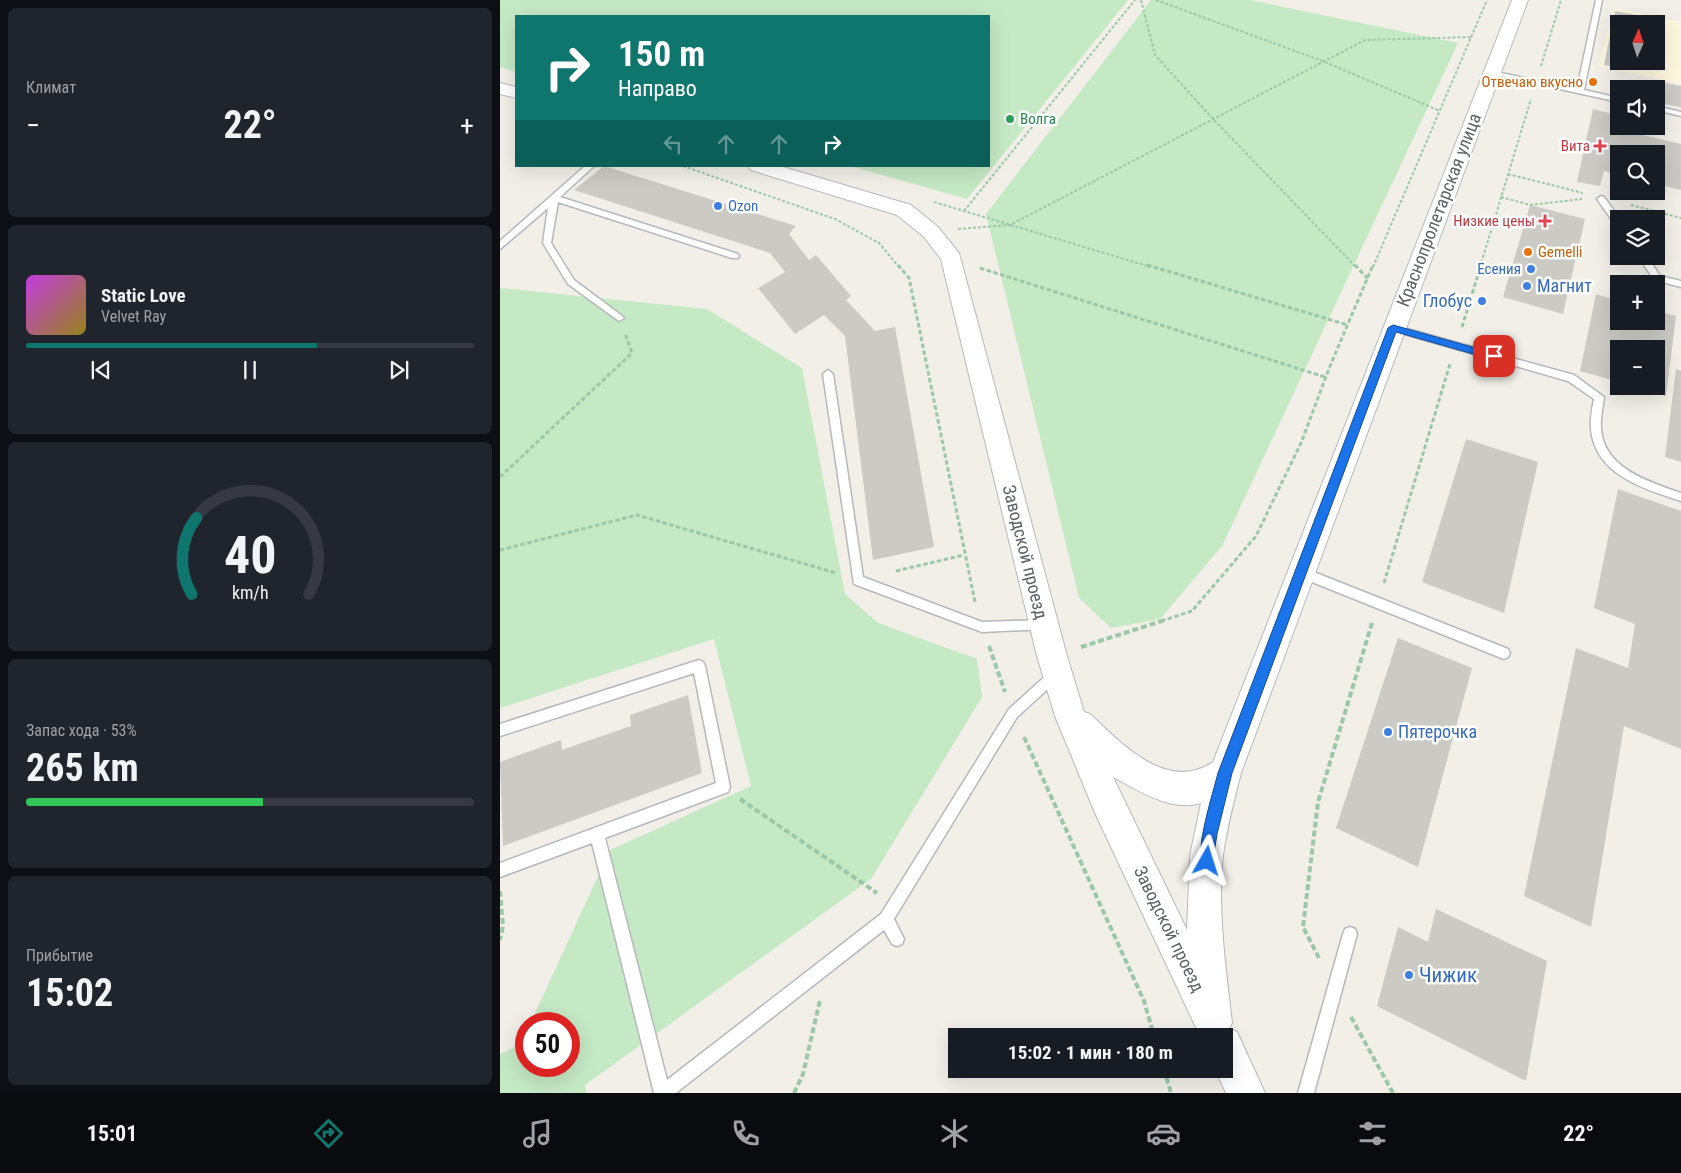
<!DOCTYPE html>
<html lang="ru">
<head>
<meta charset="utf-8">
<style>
	body { margin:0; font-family:"Roboto Condensed",sans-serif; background:#20242c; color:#f1f3f6; height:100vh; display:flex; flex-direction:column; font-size:19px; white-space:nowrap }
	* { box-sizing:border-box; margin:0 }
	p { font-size:16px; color:#9ea1a6 }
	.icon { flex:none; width:28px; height:28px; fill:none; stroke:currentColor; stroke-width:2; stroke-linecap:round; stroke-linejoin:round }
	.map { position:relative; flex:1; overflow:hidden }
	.details { display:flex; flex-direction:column; gap:8px; padding:8px; background:#0d0f14; width:500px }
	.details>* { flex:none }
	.guide { position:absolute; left:15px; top:15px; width:475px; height:152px; border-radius:0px; box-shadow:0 5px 20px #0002; background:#0f766e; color:#fff; overflow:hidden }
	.needle { width:32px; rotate:3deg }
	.controls { position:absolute; left:1110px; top:15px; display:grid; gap:10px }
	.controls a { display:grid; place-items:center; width:55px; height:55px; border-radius:0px; background:#171b24; box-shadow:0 5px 20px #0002; font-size:25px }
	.speed { position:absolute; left:15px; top:1012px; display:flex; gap:10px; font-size:25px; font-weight:700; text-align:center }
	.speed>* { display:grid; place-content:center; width:65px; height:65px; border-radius:50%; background:#171b24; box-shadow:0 5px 20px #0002; line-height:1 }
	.speed .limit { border:8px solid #d22; background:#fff; color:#111 }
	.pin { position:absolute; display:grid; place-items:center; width:42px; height:42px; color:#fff; margin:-21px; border-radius:10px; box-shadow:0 2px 8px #0006 }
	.me { position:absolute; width:55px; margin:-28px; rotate:6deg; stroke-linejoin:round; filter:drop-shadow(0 0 4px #0008) }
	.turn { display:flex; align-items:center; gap:18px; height:105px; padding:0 20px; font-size:22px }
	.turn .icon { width:65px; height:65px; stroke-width:2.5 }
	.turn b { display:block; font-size:35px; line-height:42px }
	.lanes { display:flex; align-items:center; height:48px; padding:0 20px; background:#0003; justify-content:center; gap:25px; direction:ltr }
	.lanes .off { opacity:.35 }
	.big { font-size:38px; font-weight:700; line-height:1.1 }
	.details .card { flex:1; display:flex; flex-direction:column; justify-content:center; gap:8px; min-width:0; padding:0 18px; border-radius:8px; background:#20242c }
	.details .dial { align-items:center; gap:0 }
	.dial svg { height:130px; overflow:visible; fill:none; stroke:#363941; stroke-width:7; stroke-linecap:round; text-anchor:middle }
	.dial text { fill:#f1f3f6; stroke:none }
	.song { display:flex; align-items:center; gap:15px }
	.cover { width:60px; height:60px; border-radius:8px; background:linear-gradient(135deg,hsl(290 70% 55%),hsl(50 70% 35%)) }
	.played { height:5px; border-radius:2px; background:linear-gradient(90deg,#0f766e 65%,#363941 65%) }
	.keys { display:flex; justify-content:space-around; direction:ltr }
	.heat { display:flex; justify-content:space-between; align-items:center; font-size:28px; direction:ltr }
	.charge { height:8px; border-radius:4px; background:linear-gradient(90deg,#34c759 53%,#363941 0) }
	.trip { position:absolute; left:448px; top:1028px; width:285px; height:50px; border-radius:0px; background:#171b24; box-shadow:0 5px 20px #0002; font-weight:700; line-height:50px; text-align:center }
	.menu { display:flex; height:80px; justify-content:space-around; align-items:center; background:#090b0e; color:#9ea1a6 }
	.menu .icon { width:35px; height:35px }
	.menu .current { color:#0f766e }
	.menu b { font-size:22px; color:#f1f3f6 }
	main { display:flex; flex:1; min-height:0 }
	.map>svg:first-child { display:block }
	.commercial { fill:#fef7e0; fill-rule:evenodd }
	.green { fill:#c5e8c5 }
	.building { fill:#cccac5 }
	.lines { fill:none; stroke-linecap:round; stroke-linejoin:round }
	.lane-casing { stroke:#b5b8bc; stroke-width:3 }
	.secondary-casing { stroke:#b6babf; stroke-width:2 }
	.path-far2 { stroke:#9cc7a9; stroke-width:2; stroke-dasharray:3 2; stroke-linecap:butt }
	.path-far1 { stroke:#9cc7a9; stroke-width:3; stroke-dasharray:4.5 2.5; stroke-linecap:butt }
	.path { stroke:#9cc7a9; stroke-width:4; stroke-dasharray:6 3; stroke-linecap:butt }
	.lane { fill:#fff; fill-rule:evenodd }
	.secondary { fill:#fff; fill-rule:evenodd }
	.route { fill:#1a73e8; stroke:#114b97 }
	.food-dot { fill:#e8710a; stroke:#fff; stroke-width:2 }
	.leisure-dot { fill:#2e9e5b; stroke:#fff; stroke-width:2 }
	.health-dot { fill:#e0444e; stroke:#fff; stroke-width:2 }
	.shop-dot { fill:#3f7fe0; stroke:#fff; stroke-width:2 }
	.labels { text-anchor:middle; stroke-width:5; stroke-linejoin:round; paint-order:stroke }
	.far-food-label { font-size:15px; fill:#c56008; stroke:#fff; text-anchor:end }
	.far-leisure-label { font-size:15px; fill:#27864d; stroke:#fff; text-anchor:start }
	.far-health-label { font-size:15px; fill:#be3a42; stroke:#fff; text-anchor:end }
	.far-shop-label { font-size:15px; fill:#366cbe; stroke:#fff; text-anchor:start }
	.street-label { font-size:18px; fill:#5f6368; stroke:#fff }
	.shop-label { font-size:18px; fill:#366cbe; stroke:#fff; text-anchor:start }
	.near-shop-label { font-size:21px; fill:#366cbe; stroke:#fff; text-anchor:start }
</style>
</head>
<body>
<main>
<section class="details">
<div class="card"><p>Климат</p>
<div class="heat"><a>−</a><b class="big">22°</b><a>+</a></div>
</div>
<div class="card">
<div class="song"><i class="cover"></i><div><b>Static Love</b><p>Velvet Ray</p></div></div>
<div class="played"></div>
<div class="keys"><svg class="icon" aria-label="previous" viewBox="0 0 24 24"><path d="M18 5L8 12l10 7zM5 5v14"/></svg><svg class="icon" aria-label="pause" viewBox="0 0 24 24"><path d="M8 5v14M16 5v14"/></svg><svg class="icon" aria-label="next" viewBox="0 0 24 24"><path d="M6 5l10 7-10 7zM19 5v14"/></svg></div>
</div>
<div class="card dial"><svg viewBox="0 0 100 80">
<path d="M14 69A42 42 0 1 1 86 69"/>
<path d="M14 69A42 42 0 0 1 17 22" stroke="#0f766e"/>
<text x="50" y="56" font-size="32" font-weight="700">40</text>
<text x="50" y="72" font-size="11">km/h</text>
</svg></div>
<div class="card"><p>Запас хода · 53%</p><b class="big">265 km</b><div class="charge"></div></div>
<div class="card"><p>Прибытие</p><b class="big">15:02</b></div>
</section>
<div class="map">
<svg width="1181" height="1093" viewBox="0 0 1181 1093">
	<rect width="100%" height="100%" fill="#f1efe8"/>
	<path class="commercial" d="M1114,8L1181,22V84L1098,66ZM1119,24H1156V61H1119Z"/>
	<path class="green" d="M0,0H628L467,199L350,166H489V16H16V72L0,67Z
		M651,0H750L958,43L722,546L660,619L611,628L579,598L486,214Z
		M0,288L207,309L302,368L345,594L378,623L477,659L482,697L371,879L85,1085L86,1093H0V1054L21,1044L26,1033V1066H69V1024H30L110,850L251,786L214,639L0,708Z"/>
	<path class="building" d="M1115,11L1137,15L1135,24H1119V61H1128L1127,70L1104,65Z
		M1161,82L1181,86V107L1158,103Z
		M1093,109L1116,115L1113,128L1181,144V190L1156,184V154H1119V175L1104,171L1100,186L1077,182Z
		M104,166L296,226L289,234L309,260L316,255L351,296L346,300L375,331L395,327L434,547L373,560L345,336L324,315L295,334L258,288L285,272L270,253L74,190Z
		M1030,205L1085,219L1063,314L1003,297Z
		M1096,294L1119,301V321H1156V311L1176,316L1166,396L1134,387L1156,386V349H1119V382L1080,371Z
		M1176,369L1181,371V462L1165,457Z
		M966,439L1038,462L1004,613L922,582Z
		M1118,489L1181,511V749L1124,726L1091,927L1024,896L1076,648L1128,668L1135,624L1094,608Z
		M898,638L972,668L918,867L836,828Z
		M188,695L202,773L3,846L0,762L61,740L62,750L99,737L131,726L130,715Z
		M936,909L1047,961L1026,1081L877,1006L898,927L928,942Z"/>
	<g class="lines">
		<g class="lane-casing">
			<path id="lane" d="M1096,0H1102L1084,90L1119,98V102L987,73L991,71L1077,89Z
				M1156,106L1181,112V116L1156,110Z
				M85,166H94L60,197L238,254L239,256L238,258H232L58,202L51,243L74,280L122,316L124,318L119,321L68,284L43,243L48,208L0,249V241Z
				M1101,196L1104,197L1120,219L1119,227L1116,226L1097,199Z
				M1138,256H1147L1160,276L1181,281V287L1154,280Z
				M893,325L1074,375L1104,397C1103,407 1100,418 1101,428C1103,468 1149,482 1181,493V501C1145,489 1095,475 1091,429C1090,419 1092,409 1094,399L1068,381L890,330V326Z
				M328,370L333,374L363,577L482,622L544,620L548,621L550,625L548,629L482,632L354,584L323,374Z
				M801,567L1008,649L1010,653L1008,657L1004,659L797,576L795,572L797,568Z
				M199,660L203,662L205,666L230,787L228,792L105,838L167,1080L381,914L509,709L552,670L556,668L560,670L562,674L560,678L517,717L394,919L404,939L402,944L397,946L392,944L384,930L176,1093H154L92,843L0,877V863L216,783L194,673L0,736V724Z
				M850,927L855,929L857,934L814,1093H798L843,934L845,929Z"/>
		</g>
		<g class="secondary-casing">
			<path id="secondary" d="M1012,0H1028L741,773C734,800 727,827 723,855C717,911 726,968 732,1023L729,1028L737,1032L765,1093H726L715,1069H724V1036H700L595,813L555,716L537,656L441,259L423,236L397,215L251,170L248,166H280L411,205L437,226L459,253L567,656L584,712L590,714C622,744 667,793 713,762ZM613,777C639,791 671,812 701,803L690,856L687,930Z
				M0,83L16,87V98L0,94Z"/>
		</g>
		<path class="path-far2" d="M641,0L655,55L713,119L856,267
			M656,0L825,62L940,111
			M1041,66L1061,0
			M183,166L335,219L379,243L399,267
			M1008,174L1083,193
			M1001,197L1030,205L1082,199
			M434,202L651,267
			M1131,205L1181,218
			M464,211L635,0
			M458,229L510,225L865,40L972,37
			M873,267L987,0
			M980,267L1031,99"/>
		<path class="path-far1" d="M398,265L409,278L475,602
			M647,265L848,325
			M855,265L868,279
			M480,268L825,377
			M962,327L981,265
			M0,477L132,353L125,333
			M0,550L137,515L336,573
			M396,571L464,555
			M884,583L950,364
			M661,621L692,611L756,536L801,443L830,366L873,265"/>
		<path class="path" d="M489,646L505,692
			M581,647L665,620
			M524,737L644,1001L654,1036
			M240,799L377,893
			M0,891L3,926L0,940
			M819,958L803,927L818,802L872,623
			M851,1017L893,1093
			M664,1069L671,1093
			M294,1093L303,1074L320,1000"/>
		<use href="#lane" class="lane"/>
		<use href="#secondary" class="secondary"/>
	</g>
	<path class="route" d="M893,325L994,353L999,356L994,360L896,332L732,773L717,834L712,866L707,868L702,866C695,849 713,793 718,773L888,328Z"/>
	<g class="food-dot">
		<circle cx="1093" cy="82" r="5"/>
		<circle cx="1028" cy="252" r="5"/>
	</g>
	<circle class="leisure-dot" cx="510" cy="119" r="5"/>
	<g class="health-dot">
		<path d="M1097.5 138.5h5v5h5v5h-5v5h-5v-5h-5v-5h5z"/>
		<path d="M1042.5 213.5h5v5h5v5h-5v5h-5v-5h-5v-5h5z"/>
	</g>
	<g class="shop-dot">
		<circle cx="218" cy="206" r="5"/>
		<circle cx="1031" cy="269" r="5"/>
		<circle cx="1027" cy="286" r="5"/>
		<circle cx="982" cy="301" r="5"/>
		<circle cx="888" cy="732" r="5"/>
		<circle cx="909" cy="975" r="5"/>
	</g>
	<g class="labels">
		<g class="far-food-label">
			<text x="1083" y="87">Отвечаю вкусно</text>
			<text x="1038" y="257" text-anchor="start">Gemelli</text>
		</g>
		<g class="far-leisure-label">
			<text x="520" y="124">Волга</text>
		</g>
		<g class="far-health-label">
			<text x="1090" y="151">Вита</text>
			<text x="1035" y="226">Низкие цены</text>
		</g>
		<g class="far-shop-label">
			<text x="228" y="211">Ozon</text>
			<text x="1021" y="274" text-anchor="end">Есения</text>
		</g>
		<g class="street-label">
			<text transform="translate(939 210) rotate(-69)" y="6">Краснопролетарская улица</text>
			<text transform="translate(525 552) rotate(76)" y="6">Заводской проезд</text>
			<text transform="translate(669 929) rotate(64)" y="6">Заводской проезд</text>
		</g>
		<g class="shop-label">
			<text x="1037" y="292">Магнит</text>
			<text x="972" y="307" text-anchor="end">Глобус</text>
			<text x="898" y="738">Пятерочка</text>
		</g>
		<g class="near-shop-label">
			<text x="919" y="982">Чижик</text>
		</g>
	</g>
</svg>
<div class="controls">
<a><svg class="needle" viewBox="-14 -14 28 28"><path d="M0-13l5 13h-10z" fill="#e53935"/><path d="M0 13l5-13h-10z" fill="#9ea1a6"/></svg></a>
<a><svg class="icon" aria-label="sound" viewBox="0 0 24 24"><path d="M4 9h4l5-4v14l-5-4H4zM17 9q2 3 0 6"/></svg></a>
<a><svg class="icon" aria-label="search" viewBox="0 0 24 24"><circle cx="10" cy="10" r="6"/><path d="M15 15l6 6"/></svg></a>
<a><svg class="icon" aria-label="layers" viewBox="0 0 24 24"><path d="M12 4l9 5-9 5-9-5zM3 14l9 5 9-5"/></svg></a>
<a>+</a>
<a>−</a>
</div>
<div class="speed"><div class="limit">50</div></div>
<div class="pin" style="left:994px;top:356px;background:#d93025"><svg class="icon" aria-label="arrive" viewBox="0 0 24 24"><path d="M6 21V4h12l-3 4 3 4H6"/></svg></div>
<svg class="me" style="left:707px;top:861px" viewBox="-20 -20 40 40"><path d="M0-17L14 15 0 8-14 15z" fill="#1a73e8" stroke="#fff" stroke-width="4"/></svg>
<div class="trip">15:02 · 1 мин · 180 m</div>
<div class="guide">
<div class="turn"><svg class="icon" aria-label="right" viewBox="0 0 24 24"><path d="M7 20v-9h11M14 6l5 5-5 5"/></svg><div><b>150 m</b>Направо</div></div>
<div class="lanes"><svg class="icon off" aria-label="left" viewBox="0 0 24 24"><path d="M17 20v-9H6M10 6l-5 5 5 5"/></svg><svg class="icon off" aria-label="ahead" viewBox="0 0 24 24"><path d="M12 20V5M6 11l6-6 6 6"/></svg><svg class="icon off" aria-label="ahead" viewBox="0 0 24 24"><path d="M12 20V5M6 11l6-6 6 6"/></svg><svg class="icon" aria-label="right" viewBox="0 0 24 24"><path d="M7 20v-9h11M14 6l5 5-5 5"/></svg></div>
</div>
</div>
</main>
<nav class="menu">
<b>15:01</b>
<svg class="icon current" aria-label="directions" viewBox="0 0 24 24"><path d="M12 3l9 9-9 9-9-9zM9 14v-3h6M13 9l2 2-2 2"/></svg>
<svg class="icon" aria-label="music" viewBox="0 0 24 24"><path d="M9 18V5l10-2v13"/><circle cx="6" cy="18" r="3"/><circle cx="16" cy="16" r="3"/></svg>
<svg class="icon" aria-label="phone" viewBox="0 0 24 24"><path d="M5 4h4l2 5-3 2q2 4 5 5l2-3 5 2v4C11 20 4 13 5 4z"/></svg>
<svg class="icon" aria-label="climate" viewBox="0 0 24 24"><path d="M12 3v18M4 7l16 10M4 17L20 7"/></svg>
<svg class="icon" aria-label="car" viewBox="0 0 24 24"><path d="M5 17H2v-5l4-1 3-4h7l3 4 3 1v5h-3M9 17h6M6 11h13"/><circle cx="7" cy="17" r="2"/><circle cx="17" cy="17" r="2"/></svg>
<svg class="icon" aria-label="filters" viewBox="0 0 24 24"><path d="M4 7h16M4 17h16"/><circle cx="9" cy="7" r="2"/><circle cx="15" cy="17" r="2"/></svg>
<b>22°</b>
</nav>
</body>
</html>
